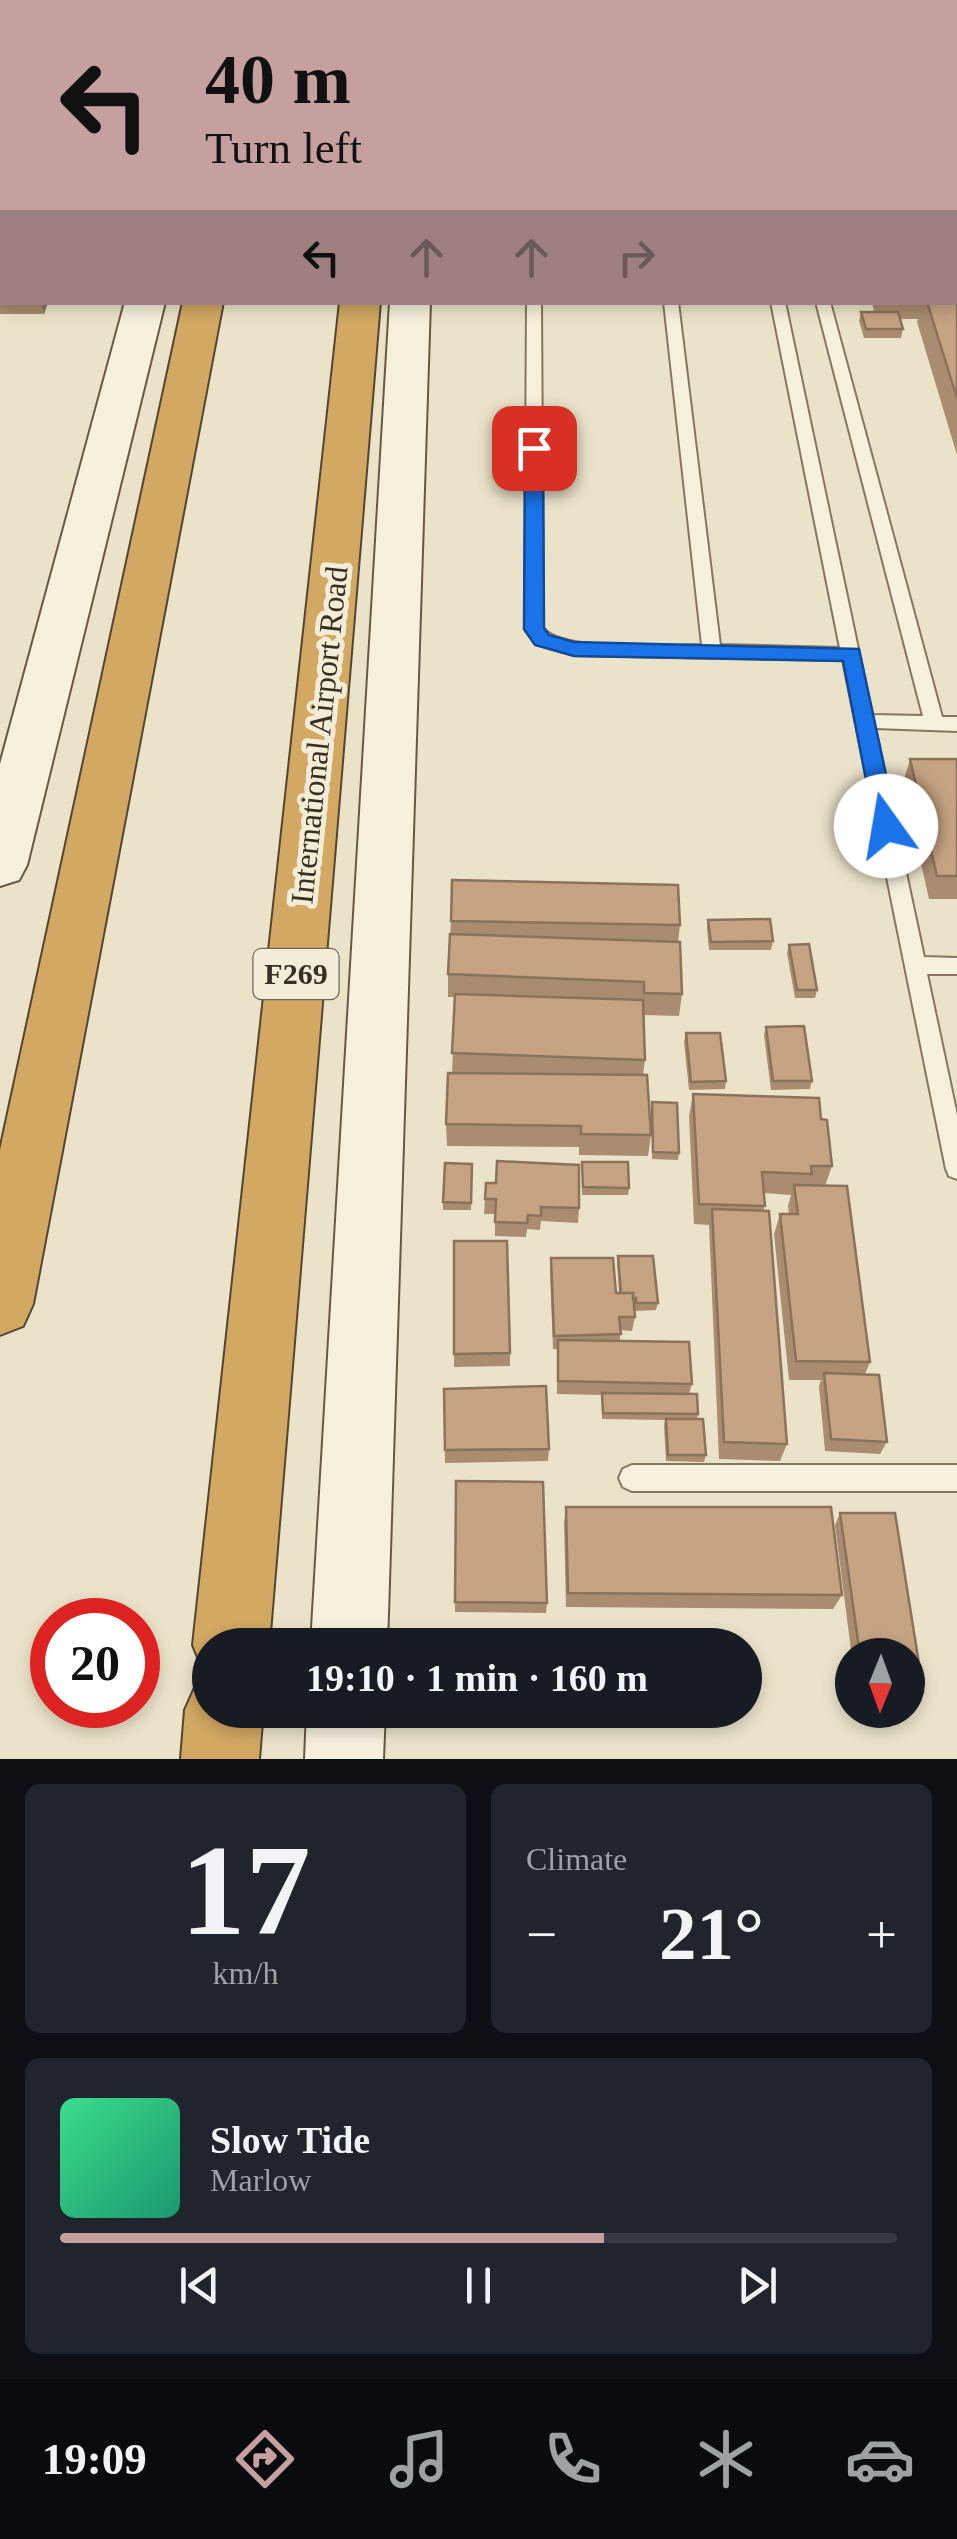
<!DOCTYPE html>
<html lang="en">
<head>
<meta charset="utf-8">
<style>
	body { margin:0; font-family:Georgia,serif; background:#20242c; color:#f1f3f6; height:100vh; display:flex; flex-direction:column; font-size:38px; white-space:nowrap }
	* { box-sizing:border-box; margin:0 }
	p { font-size:32px; color:#9ea1a6 }
	.icon { flex:none; width:55px; height:55px; fill:none; stroke:currentColor; stroke-width:2; stroke-linecap:round; stroke-linejoin:round }
	.map { position:relative; height:1759px; overflow:hidden }
	.panel { display:flex; flex-direction:column; gap:25px; padding:25px; background:#0d0f14; flex:1 }
	.panel>* { flex:none }
	.banner { position:absolute; left:0px; top:0px; width:958px; height:305px; box-shadow:0 5px 15px #0003; background:#c5a09f; color:#111; overflow:hidden }
	.needle { width:65px; rotate:181deg }
	.buttons { position:absolute; left:835px; top:1638px; display:grid; gap:20px }
	.buttons a { display:grid; place-items:center; width:90px; height:90px; border-radius:50%; background:#171b24; box-shadow:0 5px 15px #0003; font-size:50px }
	.speed { position:absolute; left:30px; top:1598px; display:flex; gap:20px; font-size:50px; font-weight:700; text-align:center }
	.speed>* { display:grid; place-content:center; width:130px; height:130px; border-radius:50%; background:#171b24; box-shadow:0 5px 15px #0003; line-height:1 }
	.speed .limit { border:15px solid #d22; background:#fff; color:#111 }
	.pin { position:absolute; display:grid; place-items:center; width:85px; height:85px; color:#fff; margin:-42px; border-radius:20px; box-shadow:0 5px 15px #0006 }
	.me { position:absolute; width:110px; margin:-55px; rotate:347deg; stroke-linejoin:round; filter:drop-shadow(0 0 8px #0008) }
	.turn { display:flex; align-items:center; gap:35px; height:210px; padding:0 40px; font-size:45px }
	.turn .icon { width:130px; height:130px; stroke-width:2.5 }
	.turn b { display:block; font-size:70px; line-height:85px }
	.lanes { display:flex; align-items:center; height:95px; padding:0 40px; background:#0003; justify-content:center; gap:50px; direction:ltr }
	.lanes .off { opacity:.35 }
	.big { font-size:75px; font-weight:800; line-height:1.1 }
	.panel .tile { flex:1; display:flex; flex-direction:column; justify-content:center; gap:15px; min-width:0; padding:0 35px; border-radius:15px; background:#20242c }
	.panel .dial { align-items:center; gap:0 }
	.dial b { font-size:130px; line-height:1 }
	.song { display:flex; align-items:center; gap:30px }
	.cover { width:120px; height:120px; border-radius:15px; background:linear-gradient(135deg,hsl(150 70% 55%),hsl(160 70% 35%)) }
	.played { height:10px; border-radius:5px; background:linear-gradient(90deg,#c5a09f 65%,#363941 65%) }
	.keys { display:flex; justify-content:space-around; direction:ltr }
	.heat { display:flex; justify-content:space-between; align-items:center; font-size:55px; direction:ltr }
	.panel .tiles { flex:1; display:grid; gap:25px; grid-template-columns:1fr 1fr }
	.tile:last-child { grid-column:span 2 }
	.trip { position:absolute; left:192px; top:1628px; width:570px; height:100px; border-radius:50px; background:#171b24; box-shadow:0 5px 15px #0003; font-weight:800; line-height:100px; text-align:center }
	.tabs { display:flex; height:160px; justify-content:space-around; align-items:center; background:#090b0e; color:#9ea1a6 }
	.tabs .icon { width:70px; height:70px }
	.tabs .current { color:#c5a09f }
	.tabs b { font-size:45px; color:#f1f3f6 }
	.map>svg:first-child { display:block }
	.lines { fill:none; stroke-linecap:round; stroke-linejoin:round }
	.service-casing { stroke:#86765f; stroke-width:4 }
	.secondary-casing { stroke:#685842; stroke-width:4 }
	.primary-casing { stroke:#544533; stroke-width:59 }
	.motorway-casing { stroke:#544533; stroke-width:4 }
	.service { fill:#f6f0dc; fill-rule:evenodd }
	.secondary { fill:#f6f0dc; fill-rule:evenodd }
	.primary { stroke:#ead9a5; stroke-width:55 }
	.motorway { fill:#d2a862; fill-rule:evenodd }
	.wall { fill:#aa8c70 }
	.shaded-wall { fill:#8b725b }
	.building { fill:#c6a382; stroke:#8b725b; stroke-width:2.5 }
	.route { fill:#1a73e8; stroke:#114b97; stroke-width:2.5 }
	.labels { text-anchor:middle; stroke-width:10; stroke-linejoin:round; paint-order:stroke }
	.shield { fill:#f3edd8; stroke:#706758; stroke-width:2.5 }
	.shield-label { font-size:30px; font-weight:bold; fill:#382e21 }
	.street-label { font-size:32px; fill:#382e21; stroke:#f3edd8 }
</style>
</head>
<body>
<div class="map">
<svg width="957" height="1759" viewBox="0 0 957 1759">
	<rect width="100%" height="100%" fill="#ebe3c9"/>
	<g class="lines">
		<g class="service-casing">
			<path id="service" d="M698,0H710L711,2H700Z
				M2,72V84L0,85V73Z
				M955,106H957V114H955Z
				M527,302H541L543,628C561,653 670,645 702,645L664,302H678L720,645L840,648L771,302H785L872,715L923,716L816,302H830L942,717H957V731L875,728L924,957L957,958V974H927L957,1115V1179L949,1176L946,1169L843,660L574,655L536,644L525,629Z
				M632,1465H957V1491H632L623,1487L619,1478L623,1469Z"/>
		</g>
		<g class="secondary-casing">
			<path id="secondary" d="M411,0H443V2H412Z
				M125,302H165L27,865L19,880L0,886V764Z
				M390,302H430L387,1645H311Z
				M307,1710H385L383,1759H305Z"/>
		</g>
		<g class="primary-casing">
			<path id="primary" d="M235,2L237,0"/>
		</g>
		<g class="motorway-casing">
			<path id="motorway" d="M183,302H223L33,1304L23,1326L0,1335V1150Z
				M340,302H380L269,1645H210V1674L204,1672L193,1645Z
				M210,1677V1710H263L259,1759H181L185,1710L197,1683Z"/>
		</g>
		<use href="#service" class="service"/>
		<use href="#secondary" class="secondary"/>
		<use href="#primary" class="primary"/>
		<use href="#motorway" class="motorway"/>
	</g>
	<path class="wall" d="M861,0H957V54H955V2H860Z
		M2,120V200L0,201V127Z
		M955,163H957V203H955Z
		M955,240H957V286H955Z
		M0,273H2V302H48L44,314H0Z
		M957,286V455L917,322L918,319H901L903,329L901,338H864L859,321L861,312H874L872,302H955Z
		M910,759H957V899H929L903,783Z
		M708,920L773,941L771,950H709L707,928Z
		M451,921L680,925L678,942L682,994L679,1016L644,1015L645,1060L643,1075L651,1135L648,1156L579,1155V1147L447,1146L446,1124L452,1073L455,997H448V974Z
		M789,945L817,990L815,998H795L787,953Z
		M766,1027L812,1081L810,1089L771,1090L764,1035Z
		M686,1033L726,1081L725,1089L689,1090L684,1042Z
		M693,1094L821,1119L832,1166L825,1186L870,1362L865,1374L887,1442L880,1454L825,1451L819,1386L821,1380H789L774,1234L780,1214H789L788,1206L791,1195L764,1193V1211L787,1444L780,1461L719,1459L709,1225L694,1224L689,1116Z
		M652,1102L679,1153L678,1160L652,1159Z
		M582,1162L629,1188L628,1195H582Z
		M472,1164L471,1210H443V1202Z
		M486,1183L579,1208L578,1223L541,1221L540,1230L527,1229L526,1237L495,1236V1214H484Z
		M454,1241L510,1353V1366L454,1367Z
		M618,1256L658,1303L656,1310L635,1311L634,1305L635,1317L632,1331L620,1330V1341L692,1384L689,1394L698,1414L697,1419L706,1455L704,1462L666,1461L664,1426L665,1420L602,1419V1395L557,1394V1349H553L550,1272L551,1258L616,1293H619L617,1263Z
		M444,1389L549,1449L548,1461L445,1463Z
		M456,1481L547,1603L546,1613L455,1612Z
		M566,1507L842,1595L833,1609L566,1607L564,1523Z
		M840,1513L920,1670L912,1680H908V1655H852V1658L835,1525Z"/>
	<path class="shaded-wall" d="M41,302H48L44,314Z"/>
	<path class="building" d="M866,0H957V21H955V2H867Z
		M2,120V177H0V127Z
		M955,163H957V186H955Z
		M955,240H957V261H955Z
		M0,273H2V297H0Z
		M955,292H957V398L927,302H955Z
		M861,312H898L903,329H866Z
		M910,759H957V876H937Z
		M452,880L678,885L680,925L451,921Z
		M770,919L773,941L711,942L708,920Z
		M450,934L680,942L682,994L644,993V982L448,974Z
		M809,944L817,990H797L789,945Z
		M455,994L643,1000L645,1060L452,1053Z
		M804,1026L812,1081H773L766,1027Z
		M686,1033H720L726,1081L691,1082Z
		M448,1073L647,1075L651,1135L581,1134V1126L446,1124Z
		M693,1094L819,1098L821,1119L827,1120L832,1166H811L812,1174L762,1172L765,1206L699,1204Z
		M652,1102L677,1103L679,1153L653,1152Z
		M497,1161L579,1165V1208L541,1207V1216L528,1215L527,1223L495,1222L496,1199H485L486,1183H496Z
		M582,1162H628L629,1188L583,1187Z
		M445,1163L472,1164L471,1203L443,1202Z
		M794,1185L847,1186L870,1362L796,1361L780,1214H798Z
		M712,1209L769,1211L787,1444L724,1442Z
		M454,1241H507L510,1353L454,1354Z
		M618,1256H653L658,1303H636V1298H633V1293H621Z
		M551,1258H613L616,1293H633L635,1317H619L621,1334L554,1336Z
		M558,1340L689,1342L692,1384L558,1381Z
		M824,1373L879,1375L887,1442L831,1439Z
		M546,1386L549,1449L445,1450L444,1389Z
		M602,1393L697,1394L698,1414L603,1413Z
		M666,1419H703L706,1455H668Z
		M456,1481L543,1482L547,1603L455,1602Z
		M566,1507H831L842,1595L568,1593Z
		M840,1513H895L920,1670H908V1655H860Z"/>
	<path class="route" d="M534,442L543,448L544,628L549,635L574,642L859,649L897,826L894,832L886,834L875,826L843,661L574,656L535,645L524,629L525,448Z"/>
	<g class="labels">
		<rect class="shield" x="253.5" y="949" width="85" height="50" rx="8"/>
		<g class="shield-label">
			<text x="296" y="984">F269</text>
		</g>
		<g class="street-label">
			<text transform="translate(319 735) rotate(-84)" y="11">International Airport Road</text>
		</g>
	</g>
</svg>
<div class="buttons">
<a><svg class="needle" viewBox="-14 -14 28 28"><path d="M0-13l5 13h-10z" fill="#e53935"/><path d="M0 13l5-13h-10z" fill="#9ea1a6"/></svg></a>
</div>
<div class="speed"><div class="limit">20</div></div>
<div class="pin" style="left:534px;top:448px;background:#d93025"><svg class="icon" aria-label="arrive" viewBox="0 0 24 24"><path d="M6 21V4h12l-3 4 3 4H6"/></svg></div>
<svg class="me" style="left:886px;top:826px" viewBox="-20 -20 40 40"><circle r="19" fill="#fff"/><path d="M0-13L10 11 0 6-10 11z" fill="#1a73e8"/></svg>
<div class="trip">19:10 · 1 min · 160 m</div>
<div class="banner">
<div class="turn"><svg class="icon" aria-label="left" viewBox="0 0 24 24"><path d="M17 20v-9H6M10 6l-5 5 5 5"/></svg><div><b>40 m</b>Turn left</div></div>
<div class="lanes"><svg class="icon" aria-label="left" viewBox="0 0 24 24"><path d="M17 20v-9H6M10 6l-5 5 5 5"/></svg><svg class="icon off" aria-label="ahead" viewBox="0 0 24 24"><path d="M12 20V5M6 11l6-6 6 6"/></svg><svg class="icon off" aria-label="ahead" viewBox="0 0 24 24"><path d="M12 20V5M6 11l6-6 6 6"/></svg><svg class="icon off" aria-label="right" viewBox="0 0 24 24"><path d="M7 20v-9h11M14 6l5 5-5 5"/></svg></div>
</div>
</div>
<section class="panel">
<div class="tiles">
<div class="tile dial"><b>17</b><p>km/h</p></div>
<div class="tile"><p>Climate</p>
<div class="heat"><a>−</a><b class="big">21°</b><a>+</a></div>
</div>
<div class="tile">
<div class="song"><i class="cover"></i><div><b>Slow Tide</b><p>Marlow</p></div></div>
<div class="played"></div>
<div class="keys"><svg class="icon" aria-label="previous" viewBox="0 0 24 24"><path d="M18 5L8 12l10 7zM5 5v14"/></svg><svg class="icon" aria-label="pause" viewBox="0 0 24 24"><path d="M8 5v14M16 5v14"/></svg><svg class="icon" aria-label="next" viewBox="0 0 24 24"><path d="M6 5l10 7-10 7zM19 5v14"/></svg></div>
</div>
</div>
</section>
<nav class="tabs">
<b>19:09</b>
<svg class="icon current" aria-label="directions" viewBox="0 0 24 24"><path d="M12 3l9 9-9 9-9-9zM9 14v-3h6M13 9l2 2-2 2"/></svg>
<svg class="icon" aria-label="music" viewBox="0 0 24 24"><path d="M9 18V5l10-2v13"/><circle cx="6" cy="18" r="3"/><circle cx="16" cy="16" r="3"/></svg>
<svg class="icon" aria-label="phone" viewBox="0 0 24 24"><path d="M5 4h4l2 5-3 2q2 4 5 5l2-3 5 2v4C11 20 4 13 5 4z"/></svg>
<svg class="icon" aria-label="climate" viewBox="0 0 24 24"><path d="M12 3v18M4 7l16 10M4 17L20 7"/></svg>
<svg class="icon" aria-label="car" viewBox="0 0 24 24"><path d="M5 17H2v-5l4-1 3-4h7l3 4 3 1v5h-3M9 17h6M6 11h13"/><circle cx="7" cy="17" r="2"/><circle cx="17" cy="17" r="2"/></svg>
</nav>
</body>
</html>
